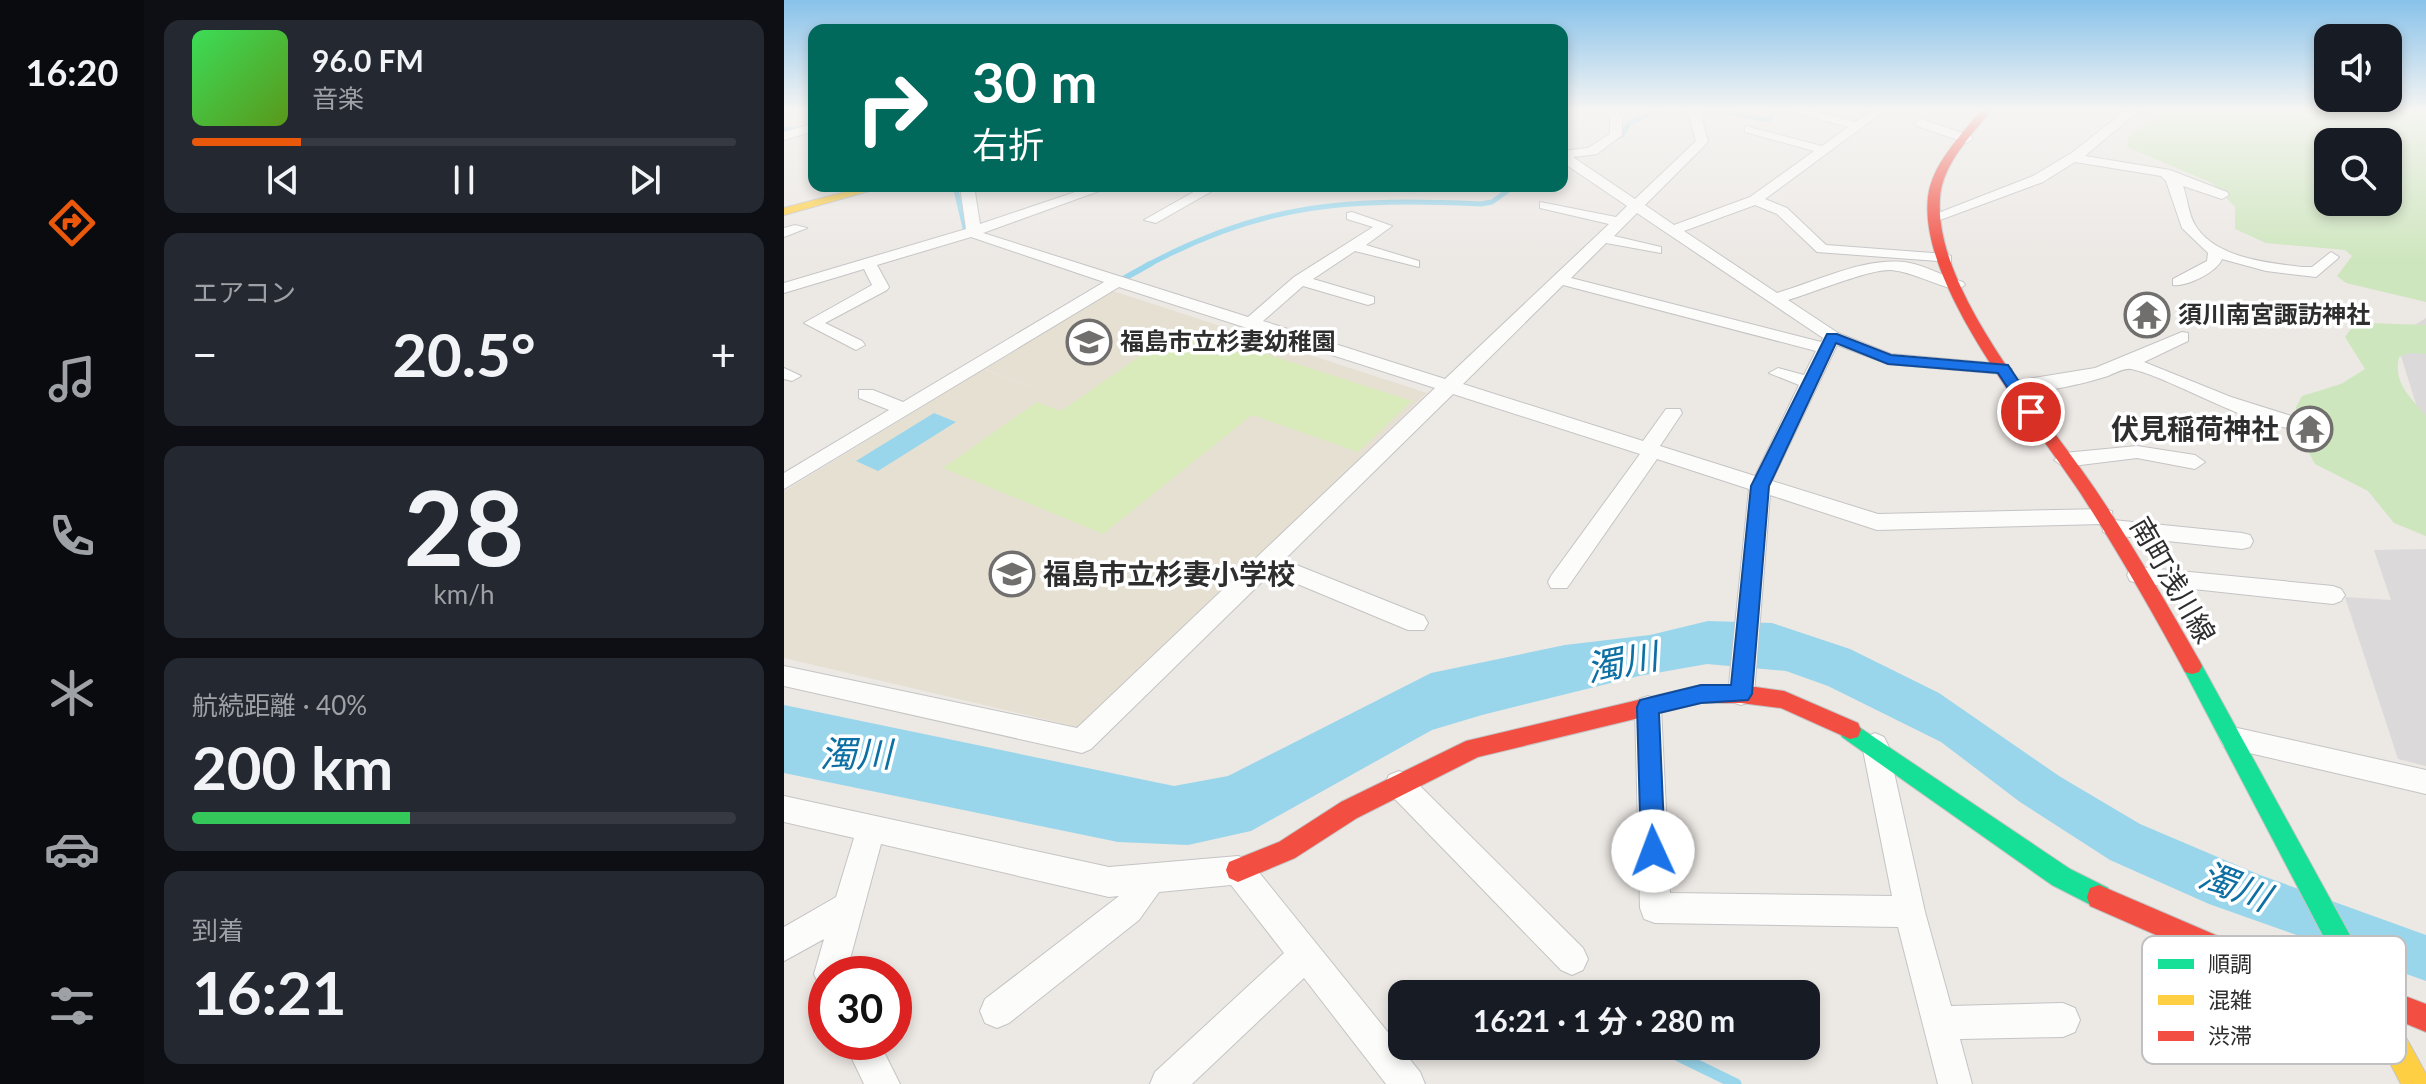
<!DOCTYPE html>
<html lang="ja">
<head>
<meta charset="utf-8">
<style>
	body { margin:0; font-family:Lato,"Noto Sans JP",sans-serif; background:#242831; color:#f1f3f6; height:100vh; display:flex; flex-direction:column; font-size:30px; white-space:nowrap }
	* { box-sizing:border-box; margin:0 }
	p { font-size:26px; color:#9ea1a6 }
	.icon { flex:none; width:44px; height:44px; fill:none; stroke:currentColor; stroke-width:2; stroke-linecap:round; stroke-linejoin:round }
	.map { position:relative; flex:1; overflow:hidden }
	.side { display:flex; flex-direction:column; gap:20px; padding:20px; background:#0d0f14; width:640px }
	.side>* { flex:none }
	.top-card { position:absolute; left:24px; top:24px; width:760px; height:168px; border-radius:16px; box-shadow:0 4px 12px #0003; background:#00695c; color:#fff; overflow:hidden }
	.fabs { position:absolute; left:1530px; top:24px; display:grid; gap:16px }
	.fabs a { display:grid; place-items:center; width:88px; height:88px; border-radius:16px; background:#171b24; box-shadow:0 4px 12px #0003; font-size:40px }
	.speed { position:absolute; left:24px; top:956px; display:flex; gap:16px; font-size:40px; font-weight:700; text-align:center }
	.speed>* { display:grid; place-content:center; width:104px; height:104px; border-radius:50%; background:#171b24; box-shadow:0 4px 12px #0003; line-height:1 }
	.speed .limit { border:12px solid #d22; background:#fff; color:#111 }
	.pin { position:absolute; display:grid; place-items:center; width:68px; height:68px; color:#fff; margin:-34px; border:4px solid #fff; border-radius:50%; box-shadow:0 2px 8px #0007 }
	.me { position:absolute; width:88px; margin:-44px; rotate:358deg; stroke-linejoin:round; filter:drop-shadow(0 0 6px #0008) }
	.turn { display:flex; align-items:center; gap:28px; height:168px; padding:0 32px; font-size:36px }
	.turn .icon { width:104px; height:104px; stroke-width:2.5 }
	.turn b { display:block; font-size:56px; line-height:68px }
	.big { font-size:60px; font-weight:700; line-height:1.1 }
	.side .card { flex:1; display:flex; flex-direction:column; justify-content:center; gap:12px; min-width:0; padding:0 28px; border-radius:16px; background:#242831 }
	.side .dial { align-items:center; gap:0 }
	.dial b { font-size:104px; line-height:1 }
	.song { display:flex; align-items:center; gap:24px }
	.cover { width:96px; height:96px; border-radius:12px; background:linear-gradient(135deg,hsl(130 70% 55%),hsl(90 70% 35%)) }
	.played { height:8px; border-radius:4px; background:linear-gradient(90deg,#ea580c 20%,#363941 20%) }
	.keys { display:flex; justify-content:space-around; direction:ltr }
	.heat { display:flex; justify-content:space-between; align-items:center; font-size:44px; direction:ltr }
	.charge { height:12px; border-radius:6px; background:linear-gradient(90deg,#34c759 40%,#363941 0) }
	.trip { position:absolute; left:604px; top:980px; width:432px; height:80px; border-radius:16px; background:#171b24; box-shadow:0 4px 12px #0003; font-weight:700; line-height:80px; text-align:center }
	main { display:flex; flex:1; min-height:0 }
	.dock { display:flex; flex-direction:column; width:144px; justify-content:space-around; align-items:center; background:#090b0e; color:#9ea1a6 }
	.dock .icon { width:56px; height:56px }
	.dock .current { color:#ea580c }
	.dock b { font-size:36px; color:#f1f3f6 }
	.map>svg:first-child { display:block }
	.industrial { fill:#dcd9db }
	.education { fill:#e6e0d3 }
	.green { fill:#cee6be; fill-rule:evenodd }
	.pitch { fill:#d9eabb }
	.water { fill:#99d6ec }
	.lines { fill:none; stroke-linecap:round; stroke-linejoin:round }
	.stream-far2 { stroke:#99d6ec; stroke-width:5 }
	.stream-far1 { stroke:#99d6ec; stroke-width:6 }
	.stream { stroke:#99d6ec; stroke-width:11 }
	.street-casing { stroke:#c5c4c5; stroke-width:2 }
	.fast-casing { stroke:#c5c4c5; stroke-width:2 }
	.slow-casing { stroke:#c5c4c5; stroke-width:2 }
	.jam-casing { stroke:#c5c4c5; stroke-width:2 }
	.street { fill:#fcfcfb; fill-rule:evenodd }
	.fast { fill:#16e098; fill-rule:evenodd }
	.slow { fill:#ffcf43; fill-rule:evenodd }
	.jam { fill:#f24e42; fill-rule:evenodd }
	.route { fill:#1a73e8; stroke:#114b97; stroke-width:2 }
	.labels { text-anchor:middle; stroke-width:7; stroke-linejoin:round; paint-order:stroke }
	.far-poi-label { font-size:24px; font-weight:bold; fill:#2e2e2e; stroke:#fff; text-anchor:start }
	.poi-label { font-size:28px; font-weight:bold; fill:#2e2e2e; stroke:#fff; text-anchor:end }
	.street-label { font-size:28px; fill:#2e2e2e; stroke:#fff }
	.near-water-label { font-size:36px; font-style:italic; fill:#0d6fa3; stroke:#fff }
	.key { fill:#fff; stroke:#c0c0c0; stroke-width:2 }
	.key-label { font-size:22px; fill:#2e2e2e }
</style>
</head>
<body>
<main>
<nav class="dock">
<b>16:20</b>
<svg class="icon current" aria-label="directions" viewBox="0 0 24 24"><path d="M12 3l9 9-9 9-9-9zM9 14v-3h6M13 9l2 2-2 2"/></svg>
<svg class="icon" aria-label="music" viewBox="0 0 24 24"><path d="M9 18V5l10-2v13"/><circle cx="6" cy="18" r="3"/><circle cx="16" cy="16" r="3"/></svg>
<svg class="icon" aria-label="phone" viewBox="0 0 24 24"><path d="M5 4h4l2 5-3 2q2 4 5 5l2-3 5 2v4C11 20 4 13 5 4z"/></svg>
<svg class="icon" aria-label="climate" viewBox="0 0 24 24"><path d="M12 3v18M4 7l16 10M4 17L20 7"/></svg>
<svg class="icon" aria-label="car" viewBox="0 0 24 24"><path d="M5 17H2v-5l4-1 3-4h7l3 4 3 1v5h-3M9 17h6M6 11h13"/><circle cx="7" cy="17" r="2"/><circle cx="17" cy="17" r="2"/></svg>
<svg class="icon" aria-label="filters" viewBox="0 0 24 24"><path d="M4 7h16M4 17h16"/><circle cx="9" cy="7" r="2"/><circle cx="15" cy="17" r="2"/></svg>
</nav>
<section class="side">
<div class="card">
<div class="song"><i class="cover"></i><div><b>96.0 FM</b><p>音楽</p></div></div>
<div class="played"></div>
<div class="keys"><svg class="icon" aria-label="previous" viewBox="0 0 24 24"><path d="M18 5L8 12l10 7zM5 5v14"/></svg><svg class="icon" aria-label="pause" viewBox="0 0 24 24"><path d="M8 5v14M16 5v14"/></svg><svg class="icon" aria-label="next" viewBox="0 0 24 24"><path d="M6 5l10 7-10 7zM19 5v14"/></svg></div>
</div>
<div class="card"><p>エアコン</p>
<div class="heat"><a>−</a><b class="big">20.5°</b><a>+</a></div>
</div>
<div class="card dial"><b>28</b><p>km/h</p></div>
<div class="card"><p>航続距離 · 40%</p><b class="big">200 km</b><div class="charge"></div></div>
<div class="card"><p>到着</p><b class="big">16:21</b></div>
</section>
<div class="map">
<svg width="1642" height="1084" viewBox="0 0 1642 1084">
	<rect width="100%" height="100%" fill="#ece8e4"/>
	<path class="industrial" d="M1642,318V436L1611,337Z
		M1642,549V766L1614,759L1561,597L1607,600L1590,550Z"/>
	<path class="education" d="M329,291L643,393L298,728L0,658V491L200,369L281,400L201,369Z"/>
	<path class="green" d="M1379,109H1642V302L1562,283L1553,276L1568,256L1561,250L1482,243L1451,229V207L1428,183L1343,147L1344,138ZM1544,142H1604V202H1544Z
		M1584,323L1642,325V354L1625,353L1615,357C1609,384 1626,396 1642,416V536L1610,523L1584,491L1531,464L1513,431L1512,407L1518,396L1557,384L1581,369L1561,337L1568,327Z"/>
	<path class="pitch" d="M398,327L628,401L574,452L468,415L319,534L159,468L253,402L277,411Z"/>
	<path class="water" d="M150,413L172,422L94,471L72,461Z
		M924,621L988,623L1066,649L1155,693L1275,776L1356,824L1476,875L1642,935V981L1425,904L1326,860L1236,802L1157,742L1044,686L1002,671L923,664L855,676L698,715L648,730L467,831L404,845L334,842L0,773V705L390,786L444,776L647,673L781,645L866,635Z"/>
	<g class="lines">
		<path class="stream-far2" d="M926,109L984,120L994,109
			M0,129L30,132
			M830,139L838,135L845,123L879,109
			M171,186L182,232
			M362,266C481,202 565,198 697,204L708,202L730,186"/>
		<path class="stream-far1" d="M339,279L366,264"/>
		<path class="stream" d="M795,988L801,994
			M874,1046L952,1084"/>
		<g class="street-casing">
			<path id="street" d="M820,109H832L838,118V135L813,154L789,157L851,199L912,141L903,109H915L924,142L861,205L890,225L966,197L1030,151L961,132V126L1038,146L1064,127L999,109H1018L1072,122L1089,109H1103L981,199L1003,208L1042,245L1162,254L1167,256V262L1033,252L993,214L971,205L900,231L993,293C1034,281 1084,255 1126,263C1142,266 1161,277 1179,282L1181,285L1173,290C1151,285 1129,272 1107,270C1085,269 1028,293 1004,300L1054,333L1107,354L1219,364L1228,369L1219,374L1104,364L1053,345L988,481L1094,514L1320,509L1328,511L1329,520L1458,533L1466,535L1469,541L1466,547L1458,549L1327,535L1319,532L1318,524L1093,530L986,495L970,694L966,702L957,705L948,702L944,694L965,489L873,459L783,588H767L764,582L767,576L856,454L669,394L500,560L640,616L644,623L640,630H624L487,573L307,749L298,753L0,686V666L293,728L651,388L335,287L0,489V473L105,410L75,398V390H89L119,402L320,282L187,237L93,265L105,287L103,290L41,323L78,341L81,345L72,350L20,323L88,285L80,269L0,293V283L182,229L176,186H190L196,224L309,186H329L199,233L464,317L510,277L589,227L563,219V213L568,212L608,226L582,245L635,261V267L571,251L529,279L590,297V303L584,305L519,286L479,321L661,379L825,224L756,208V202L832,217L843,206L778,162V151L804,148L826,134V118ZM853,213L1039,338L1037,342L787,278L822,243L877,253V247L830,236ZM779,285L1032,351L1020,375L994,368L985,373L1015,385L971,476L876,446L898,413L896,409H882L859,441L679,384Z
				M1343,109H1357L1301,156L1386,170L1443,192L1445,195L1438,199L1399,186C1404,199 1404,216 1413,228C1434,258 1484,263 1518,267H1528L1547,252L1555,257L1552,260L1532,277L1482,271L1438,259C1433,272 1403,287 1389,285V279L1423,261L1424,253L1398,228L1382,181L1377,176L1291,162L1259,182L1156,220L1144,217L1249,176L1289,152Z
				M1137,119L1187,136L1189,139L1183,143L1133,126L1131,123Z
				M30,123V131L0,140V132Z
				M420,186H437L372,223L360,220Z
				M11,225L23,228L0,237V228Z
				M1398,332L1404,333V341L1360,362L1447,397L1517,419L1520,423L1517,427C1482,436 1385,376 1347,369C1340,368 1331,373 1324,376C1305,382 1235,401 1222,387L1231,381L1311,368Z
				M0,368L17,376L8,381L0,379Z
				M1353,446L1411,455L1421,462L1411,469L1353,458L1280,467L1270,460L1280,453Z
				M1354,567L1549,586L1557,589L1561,595L1557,601L1549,604L1354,583L1346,581L1343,575L1346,569Z
				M864,696L873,699L877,707L886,893L1108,896L1078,745L1082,737L1091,733L1100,737L1104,745L1141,912L1167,1006L1279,1003L1291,1008L1296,1020L1291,1032L1279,1037L1176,1039L1188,1084H1154L1114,927L871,923L860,919L856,908L851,707L855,699Z
				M1449,727L1642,770V794L1440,747L1436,739L1440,731Z
				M615,771L625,775L799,948L804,959L799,970L788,975L777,970L605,793L601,784L605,775Z
				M0,796L325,867L454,856L465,860L636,1072L641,1084H602L520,978L408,1084H366L371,1072L500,953L447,885L375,892L355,920L225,1023L213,1028L201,1023L196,1011L201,999L335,896L325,897L97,844L62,974H42V988L35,985L30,974L40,939L0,961V927L52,897L70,838L0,822Z
				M60,1042H95L116,1084H80Z"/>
		</g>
		<g class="fast-casing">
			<path id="fast" d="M1408,658L1415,660L1573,948L1577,957L1573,966L1564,970L1555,966L1398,666L1401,660Z
				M1066,721L1286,869L1324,888L1327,897L1324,906L1315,909L1268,885L1058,737L1055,730L1058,723Z"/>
		</g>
		<g class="slow-casing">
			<path id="slow" d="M84,186H103L0,215V208Z
				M1564,944L1573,948L1642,1074V1084H1617L1551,957L1555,948Z"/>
		</g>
		<g class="jam-casing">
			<path id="jam" d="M1198,109H1208C1188,135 1158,164 1156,198C1149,290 1261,415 1311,489C1348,544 1382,602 1415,660L1418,666L1415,672L1408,674L1401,672C1368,611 1334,552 1297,494C1249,421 1134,286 1144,197C1148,163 1178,135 1198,109Z
				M917,685H957L1000,691L1074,723L1077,730L1074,737L1066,739L997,708L957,703H917L694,757L573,818L511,858L454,882L445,878L442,870L445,862L495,842L557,802L682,741Z
				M1315,885L1471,952L1584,982L1642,1004V1032L1584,1008L1470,978L1306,906L1303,897L1306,888Z"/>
		</g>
		<use href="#street" class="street"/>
		<use href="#fast" class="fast"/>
		<use href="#slow" class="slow"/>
		<use href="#jam" class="jam"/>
	</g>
	<linearGradient id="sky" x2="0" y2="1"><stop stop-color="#88c2ea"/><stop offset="0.42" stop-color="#f6f5f3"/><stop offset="1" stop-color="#f6f5f3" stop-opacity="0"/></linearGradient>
	<rect width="1642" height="261" fill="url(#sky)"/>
	<path class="route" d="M1043,334H1053L1107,355L1224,365L1255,412L1242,416L1214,373L1104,364L1052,343L985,486L968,694L964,700L917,703L875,713L881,851L878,859L869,862L861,859L857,851L853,707L856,700L864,698L917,685H947L967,486Z"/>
	<defs>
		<g id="temple-ring" transform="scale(2.3)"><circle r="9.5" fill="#fff" stroke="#706f6e" stroke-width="1.5"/><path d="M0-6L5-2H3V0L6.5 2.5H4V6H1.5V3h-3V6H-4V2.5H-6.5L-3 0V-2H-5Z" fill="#706f6e"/></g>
		<g id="school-ring" transform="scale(2.3)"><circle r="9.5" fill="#fff" stroke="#706f6e" stroke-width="1.5"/><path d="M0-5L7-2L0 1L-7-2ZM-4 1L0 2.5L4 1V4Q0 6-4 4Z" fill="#706f6e"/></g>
	</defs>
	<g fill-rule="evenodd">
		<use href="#temple-ring" x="1363" y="315"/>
		<use href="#school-ring" x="305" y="342"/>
		<use href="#temple-ring" x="1526" y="429"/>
		<use href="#school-ring" x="228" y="574"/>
	</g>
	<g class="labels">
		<g class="far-poi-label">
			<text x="1394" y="323">須川南宮諏訪神社</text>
			<text x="336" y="350">福島市立杉妻幼稚園</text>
		</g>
		<g class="poi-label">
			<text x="1495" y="439">伏見稲荷神社</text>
			<text x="259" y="584" text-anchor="start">福島市立杉妻小学校</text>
		</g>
		<g class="street-label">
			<text transform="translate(1389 580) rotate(60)" y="10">南町浅川線</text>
		</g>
		<g class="near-water-label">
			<text transform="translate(838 662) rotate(-11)" y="13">濁川</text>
			<text x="72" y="767">濁川</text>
			<text transform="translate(1451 886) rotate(21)" y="13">濁川</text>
		</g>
	</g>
	<rect x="1358" y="936" width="264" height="128" rx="12" class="key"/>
	<rect x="1374" y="959" width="36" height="10" fill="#16e098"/>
	<rect x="1374" y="995" width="36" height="10" fill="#ffcf43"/>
	<rect x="1374" y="1031" width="36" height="10" fill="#f24e42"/>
	<g class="key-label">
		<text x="1424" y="972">順調</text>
		<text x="1424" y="1008">混雑</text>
		<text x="1424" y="1044">渋滞</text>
	</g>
</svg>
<div class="fabs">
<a><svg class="icon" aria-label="sound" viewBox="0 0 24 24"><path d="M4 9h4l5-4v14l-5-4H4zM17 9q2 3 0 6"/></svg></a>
<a><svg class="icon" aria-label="search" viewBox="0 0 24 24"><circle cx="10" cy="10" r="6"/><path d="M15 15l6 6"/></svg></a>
</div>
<div class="speed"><div class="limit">30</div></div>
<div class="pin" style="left:1247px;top:412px;background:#d93025"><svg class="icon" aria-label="arrive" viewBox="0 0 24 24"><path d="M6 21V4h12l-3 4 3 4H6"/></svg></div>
<svg class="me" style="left:869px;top:851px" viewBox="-20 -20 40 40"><circle r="19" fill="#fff"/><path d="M0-13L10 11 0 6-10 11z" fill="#1a73e8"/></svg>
<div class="trip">16:21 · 1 分 · 280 m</div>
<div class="top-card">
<div class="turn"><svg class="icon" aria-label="right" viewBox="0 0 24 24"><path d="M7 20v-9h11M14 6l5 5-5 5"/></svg><div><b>30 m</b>右折</div></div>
</div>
</div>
</main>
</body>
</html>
